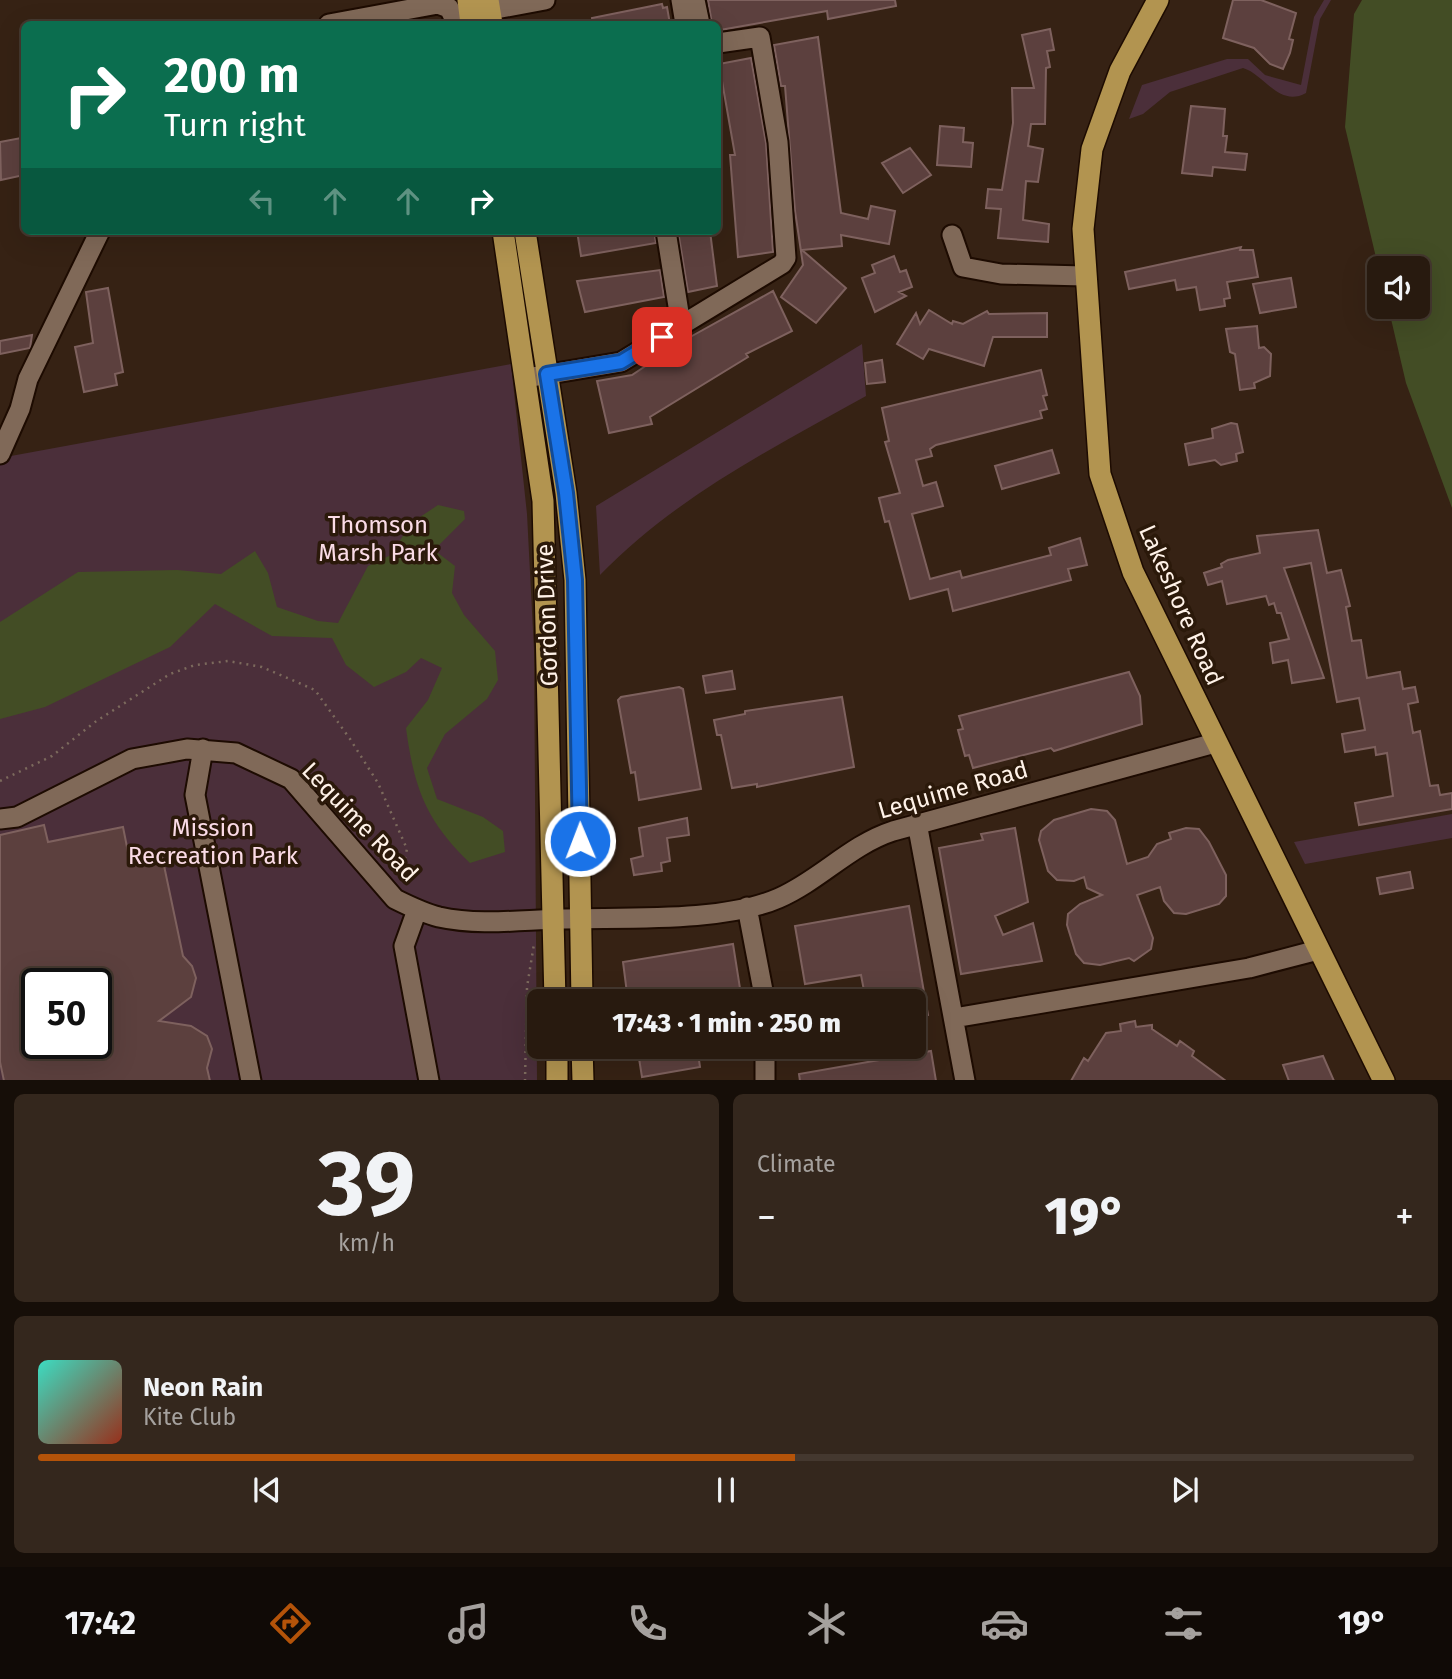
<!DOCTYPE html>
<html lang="en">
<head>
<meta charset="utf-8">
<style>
	body { margin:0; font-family:"Fira Sans",sans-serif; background:#34271d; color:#f1f3f6; height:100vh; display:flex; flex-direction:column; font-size:26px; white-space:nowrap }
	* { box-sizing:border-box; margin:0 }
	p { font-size:23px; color:#a5a19e }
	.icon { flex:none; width:38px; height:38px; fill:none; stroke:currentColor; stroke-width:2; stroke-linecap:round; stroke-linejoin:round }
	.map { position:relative; height:1080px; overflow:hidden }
	.drawer { display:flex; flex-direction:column; gap:14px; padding:14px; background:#160e08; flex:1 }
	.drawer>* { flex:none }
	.guide { position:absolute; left:21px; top:21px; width:700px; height:214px; border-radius:10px; box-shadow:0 7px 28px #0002,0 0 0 2px #44382f; background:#0b6e4f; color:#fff; overflow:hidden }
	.fabs { position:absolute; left:1367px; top:256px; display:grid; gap:14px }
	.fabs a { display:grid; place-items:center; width:63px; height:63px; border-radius:10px; background:#281a0f; box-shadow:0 7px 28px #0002,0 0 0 2px #44382f; font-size:35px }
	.speed { position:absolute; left:21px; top:968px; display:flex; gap:14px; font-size:35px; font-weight:700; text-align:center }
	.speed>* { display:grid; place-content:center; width:91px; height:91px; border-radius:50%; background:#281a0f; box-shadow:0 7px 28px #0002,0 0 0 2px #44382f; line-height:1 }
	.speed .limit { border:4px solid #111; border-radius:10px; background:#fff; color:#111 }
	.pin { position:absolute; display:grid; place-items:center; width:60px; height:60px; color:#fff; margin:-30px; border-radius:14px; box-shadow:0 4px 10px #0006 }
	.me { position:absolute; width:77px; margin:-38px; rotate:359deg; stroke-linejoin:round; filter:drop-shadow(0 0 5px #0008) }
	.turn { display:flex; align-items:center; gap:24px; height:147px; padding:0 28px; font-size:32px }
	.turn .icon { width:91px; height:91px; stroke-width:2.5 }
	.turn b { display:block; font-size:49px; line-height:60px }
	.lanes { display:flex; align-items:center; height:66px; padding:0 28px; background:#0003; justify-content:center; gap:35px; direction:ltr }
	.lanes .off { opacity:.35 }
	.big { font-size:52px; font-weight:800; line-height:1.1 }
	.drawer .card { flex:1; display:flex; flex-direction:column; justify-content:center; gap:10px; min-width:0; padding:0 24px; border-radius:10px; background:#34271d }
	.drawer .dial { align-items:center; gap:0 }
	.dial b { font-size:91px; line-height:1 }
	.song { display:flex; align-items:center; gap:21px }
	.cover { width:84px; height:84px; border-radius:10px; background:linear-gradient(135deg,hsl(170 70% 55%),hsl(10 70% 35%)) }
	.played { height:7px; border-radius:4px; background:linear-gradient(90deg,#b45309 55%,#44382f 55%) }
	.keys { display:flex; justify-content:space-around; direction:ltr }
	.heat { display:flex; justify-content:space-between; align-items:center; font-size:38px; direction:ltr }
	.drawer .tiles { flex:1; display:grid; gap:14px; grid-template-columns:1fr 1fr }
	.card:last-child { grid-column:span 2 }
	.trip { position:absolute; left:527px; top:989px; width:399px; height:70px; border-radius:10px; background:#281a0f; box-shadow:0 7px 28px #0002,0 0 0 2px #44382f; font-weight:800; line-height:70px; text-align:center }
	.dock { display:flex; height:112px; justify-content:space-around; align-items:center; background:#100a06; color:#a5a19e }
	.dock .icon { width:49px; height:49px }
	.dock .on { color:#b45309 }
	.dock b { font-size:32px; color:#f1f3f6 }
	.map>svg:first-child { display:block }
	.green { fill:#4b2f3a; fill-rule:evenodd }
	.water { fill:#434d25 }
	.building { fill:#5c403e; stroke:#7e615e; stroke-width:2; fill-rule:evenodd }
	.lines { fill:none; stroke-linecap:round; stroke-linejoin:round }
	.minor-casing { stroke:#1d0b01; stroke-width:23 }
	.major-casing { stroke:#1d0b01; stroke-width:24 }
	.path { stroke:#7c6a5d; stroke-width:2.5; stroke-dasharray:2 5; stroke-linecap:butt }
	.minor { stroke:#806958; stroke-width:19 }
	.major { stroke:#b29450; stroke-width:21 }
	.route-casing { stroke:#114b97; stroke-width:18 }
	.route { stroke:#1a73e8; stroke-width:12 }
	.labels { text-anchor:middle; stroke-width:7; stroke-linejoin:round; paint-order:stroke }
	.park-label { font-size:24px; fill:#fadbe6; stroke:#2b190a }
	.street-label { font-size:24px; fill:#fff2e8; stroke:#2b190a }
</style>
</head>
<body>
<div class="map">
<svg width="1452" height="1081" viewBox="0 0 1452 1081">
	<rect width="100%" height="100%" fill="#362214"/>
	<path class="green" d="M1324,0H1331L1320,19L1306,93C1279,108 1264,74 1243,68L1170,92L1143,114L1129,119L1142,85L1227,59H1248L1265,75L1301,85L1314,17Z
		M862,344L866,396C771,449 677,496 600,575L596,506Z
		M511,364L527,514L534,650L537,1080L0,1081V458ZM37,984H96V1043H37Z
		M1452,814V838L1305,864L1294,842Z"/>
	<path class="water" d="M1362,0H1452V508L1406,383L1388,306H1418V268L1379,270L1345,127L1354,14Z
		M438,505L464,511L465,519L434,550L455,566L452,593L464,615L495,651L498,680L487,699L445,734L427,768L437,799L483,817L503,831L505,852L470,863C426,821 414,788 406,728L428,700L442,668L421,658L406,672L374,687L346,665L332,638L272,636L215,604L170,647L45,707L0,719V622L78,572L177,570L221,574L255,551L268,573L277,607L318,621L338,623L368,566L391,555L411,523Z"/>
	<path class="building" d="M708,0H895L896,6L828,19L827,11L720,30L718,24H712Z
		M1233,0H1261L1296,13L1289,39L1293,40L1290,53L1283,69L1270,64L1254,48L1223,38Z
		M662,4L663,8L667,7L670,24H593L592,18Z
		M1050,29L1054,50L1047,51L1050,67L1046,68L1045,124H1031L1028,146L1043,149L1038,182L1026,181L1023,220L1049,224L1048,242L998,238L1001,209L986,208L988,189L1002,190L1013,123L1012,88H1034L1022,35Z
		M818,37L841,213L868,219L871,206L895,211L889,244L841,235L842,246L802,250L846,288L816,323L781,297L803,265L795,211L785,86H781L774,45Z
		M751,58L766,143L773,252L738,257L730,155H735L719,64Z
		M1191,106L1225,109L1223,136H1227L1225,152L1247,154L1245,170L1213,167L1212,176L1182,173Z
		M940,126L964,128L963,142L973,143L971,167L937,165Z
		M21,138L24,139V175L1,180L0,142Z
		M910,148L931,175L903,193L882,163Z
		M577,231H654L656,243L581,256Z
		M678,231H710L717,286L688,292Z
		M1241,247L1240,250H1253L1258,277L1227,282L1230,298L1224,299L1225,306L1200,310L1196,287L1177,290L1175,280L1129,289L1125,272Z
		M894,256L900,272L906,270L912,287L899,292L906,296L875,312L862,278L875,273L872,265Z
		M660,270L664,297L585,312L577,281Z
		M1291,278L1296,307L1260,313L1253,284Z
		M108,288L123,372L115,374L117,385L84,392L75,347L93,343L86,292Z
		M773,291L792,331L746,354L748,357L650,417L652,424L609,433L597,381L632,375L683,341Z
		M929,310L952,324L953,321L963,324L987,311L989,314L1047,313V337H993L984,366L929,349L923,359L897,344L916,313L920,324Z
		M1257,326L1259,348L1264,347L1271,354L1270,376L1254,383L1255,388L1240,390L1235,354L1230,352L1226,329Z
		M32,335L30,348L0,354V341Z
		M882,360L885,382L867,384L865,363Z
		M1041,370L1047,395L1043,396L1047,409L1040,411L1042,418L936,445L930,449L932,456L916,460L923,486L936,482L943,506L912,514L930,579L960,571L962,578L1051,555L1049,548L1080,538L1087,565L1068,569L1071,580L953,611L948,589L910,599L889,521L885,522L879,498L900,493L885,442L889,441L882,408Z
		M1231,423L1237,424L1243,452L1236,454L1237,461L1221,465L1215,460L1189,465L1185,444L1213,438L1212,429Z
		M1052,450L1059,473L1002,489L995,466Z
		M1318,530L1327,573L1341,570L1350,606L1346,607L1352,641L1361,640L1367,678L1400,672L1403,689L1415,687L1418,702L1408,704L1413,733L1420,731L1430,786L1438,785L1440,795L1452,793V809L1359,825L1355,803L1393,796L1387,753L1376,755L1375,747L1345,752L1342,734L1365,730L1359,698L1337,702L1311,563L1284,568L1324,678L1292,683L1288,660L1273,663L1270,643L1289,639L1281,613H1277L1274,603L1269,605L1266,596L1227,604L1222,581L1208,585L1204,573L1222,567L1221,564L1228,560L1260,553L1257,536Z
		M732,671L735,689L706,693L703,676Z
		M1129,672L1140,696L1142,724L1054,751L1051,748L973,768L969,755L965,756L958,730L963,729L959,716Z
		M679,687L683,689L701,789L639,800L635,772L631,773L618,700L621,697Z
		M842,697L854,767L757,787V784L732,788L721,735H717L714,720L745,714V711Z
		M1091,809L1107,811L1115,820L1127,864L1148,857L1157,844L1171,839L1169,833L1186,828L1199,829L1209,842L1226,875V896L1219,904L1186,914L1174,913L1164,901L1160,887L1137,895L1153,938L1151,949L1134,961L1129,958L1100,965L1084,963L1076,954L1067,925L1068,914L1080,904L1102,895L1087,888L1084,877L1074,881L1057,880L1048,871L1039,840L1041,831L1054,820Z
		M687,818L689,835L667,838L670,861L661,863L662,871L634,875L631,859L643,856L639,828Z
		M44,825L48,842L123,827L130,862L162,856L183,956L192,966L196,978L191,997L159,1021L191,1026L207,1036L212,1049L207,1068L210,1081H4L0,1062V835ZM37,984H96V1043H37Z
		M1015,828L1028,902L995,916L1003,935L1033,923L1042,961L961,974L939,848L983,840L981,834Z
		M1410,872L1413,888L1380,894L1377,878Z
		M909,906L928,1015L914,1018V1001H866L861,975L805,984L795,926Z
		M733,944L742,1001H628L623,962Z
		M1135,1021L1136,1027L1152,1025V1029L1177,1046L1180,1041L1194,1051L1192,1056L1226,1081H1071L1084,1058L1088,1061L1106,1033L1121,1031L1120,1024Z
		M637,1046H697L700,1067L642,1077Z
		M931,1051L936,1081H800L799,1074Z
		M1323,1056L1334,1081H1289L1283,1065Z"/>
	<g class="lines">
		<g class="minor-casing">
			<path id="minor" d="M681,0L685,24
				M695,0L700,24
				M474,13L545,0
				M329,24L438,4L449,8L453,16
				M666,231L681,325
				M952,235L963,267L1001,274L1084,276
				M532,377L621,362L782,264L786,258L778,142L760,37L718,43
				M0,454L20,409L28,379L100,231
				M203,749L195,795L251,1081
				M0,819L17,817L132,759L187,749L236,753L291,779L395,899C409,906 423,913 439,917C480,926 520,920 561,919C624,917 722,923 779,898C820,880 850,845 893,831L1215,743
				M917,823L965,1081
				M747,907L765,1001
				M417,910L404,946L429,1081
				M954,1018L1249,968L1318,950
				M765,1081V1046"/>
		</g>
		<g class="major-casing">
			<path id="major" d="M468,0L471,24
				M488,0L492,24
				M1158,0L1120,71L1092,149L1083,229L1100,474L1133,572L1384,1081
				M503,231L543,501L555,1001
				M525,231L566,493L575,580L582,1001
				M557,1046V1081
				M582,1046L583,1081"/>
		</g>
		<path class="path" d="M0,781L52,756L95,722L170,674L195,665L228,661L262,667L315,690L350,739L378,783L407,849L400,880
			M525,1081L527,987L534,944"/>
		<use href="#minor" class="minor"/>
		<use href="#major" class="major"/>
	</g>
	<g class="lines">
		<g class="route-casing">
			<path id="route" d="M580,841L575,580L566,493L547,374L621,362L662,337"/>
		</g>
		<use href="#route" class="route"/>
	</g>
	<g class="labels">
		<g class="park-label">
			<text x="378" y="533">Thomson<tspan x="378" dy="28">Marsh Park</tspan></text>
			<text x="213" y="836">Mission<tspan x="213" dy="28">Recreation Park</tspan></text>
		</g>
		<g class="street-label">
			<text transform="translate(1181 605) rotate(66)" y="8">Lakeshore Road</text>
			<text transform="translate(547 615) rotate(-92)" y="8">Gordon Drive</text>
			<text transform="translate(953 790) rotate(-16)" y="8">Lequime Road</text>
			<text transform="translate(360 822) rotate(46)" y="8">Lequime Road</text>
		</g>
	</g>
</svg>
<div class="fabs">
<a><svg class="icon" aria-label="sound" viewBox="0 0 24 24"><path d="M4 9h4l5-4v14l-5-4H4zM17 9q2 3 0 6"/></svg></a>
</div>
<div class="speed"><div class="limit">50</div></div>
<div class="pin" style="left:662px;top:337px;background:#d93025"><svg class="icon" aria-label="arrive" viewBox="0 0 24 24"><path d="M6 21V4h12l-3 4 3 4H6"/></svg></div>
<svg class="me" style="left:580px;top:841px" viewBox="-20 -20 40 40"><circle r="17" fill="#1a73e8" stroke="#fff" stroke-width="3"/><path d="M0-11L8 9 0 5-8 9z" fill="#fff"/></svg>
<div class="trip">17:43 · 1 min · 250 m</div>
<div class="guide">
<div class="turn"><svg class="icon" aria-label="right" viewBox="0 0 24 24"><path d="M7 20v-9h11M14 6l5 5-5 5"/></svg><div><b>200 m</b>Turn right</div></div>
<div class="lanes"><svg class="icon off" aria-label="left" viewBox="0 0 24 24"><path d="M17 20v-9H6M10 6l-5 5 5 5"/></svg><svg class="icon off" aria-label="ahead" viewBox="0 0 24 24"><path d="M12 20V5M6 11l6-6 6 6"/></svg><svg class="icon off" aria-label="ahead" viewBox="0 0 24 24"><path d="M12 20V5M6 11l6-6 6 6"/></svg><svg class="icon" aria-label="right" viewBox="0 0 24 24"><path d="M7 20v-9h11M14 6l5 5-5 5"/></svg></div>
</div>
</div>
<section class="drawer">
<div class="tiles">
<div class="card dial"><b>39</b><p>km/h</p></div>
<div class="card"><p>Climate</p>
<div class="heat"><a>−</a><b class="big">19°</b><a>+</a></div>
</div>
<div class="card">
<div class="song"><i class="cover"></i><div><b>Neon Rain</b><p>Kite Club</p></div></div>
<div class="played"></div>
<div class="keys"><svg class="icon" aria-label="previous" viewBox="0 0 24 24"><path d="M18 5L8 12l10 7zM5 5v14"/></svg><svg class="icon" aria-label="pause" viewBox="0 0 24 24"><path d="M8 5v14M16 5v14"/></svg><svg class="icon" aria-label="next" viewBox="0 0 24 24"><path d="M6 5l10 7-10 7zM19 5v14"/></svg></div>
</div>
</div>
</section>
<nav class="dock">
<b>17:42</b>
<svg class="icon on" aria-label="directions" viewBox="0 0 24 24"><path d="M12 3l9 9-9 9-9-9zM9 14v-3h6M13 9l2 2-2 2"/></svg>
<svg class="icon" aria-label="music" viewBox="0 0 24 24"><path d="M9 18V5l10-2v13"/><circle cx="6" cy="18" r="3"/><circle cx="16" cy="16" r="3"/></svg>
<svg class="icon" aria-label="phone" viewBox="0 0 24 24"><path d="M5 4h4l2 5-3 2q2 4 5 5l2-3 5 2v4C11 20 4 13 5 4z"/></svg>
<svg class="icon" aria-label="climate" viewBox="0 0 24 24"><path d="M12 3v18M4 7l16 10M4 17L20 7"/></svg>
<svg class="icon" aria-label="car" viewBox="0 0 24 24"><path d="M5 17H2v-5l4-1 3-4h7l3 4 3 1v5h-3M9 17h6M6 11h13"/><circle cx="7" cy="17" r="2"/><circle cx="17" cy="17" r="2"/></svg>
<svg class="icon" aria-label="filters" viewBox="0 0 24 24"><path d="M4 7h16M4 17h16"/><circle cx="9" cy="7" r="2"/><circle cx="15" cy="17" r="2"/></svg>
<b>19°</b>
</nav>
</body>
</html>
